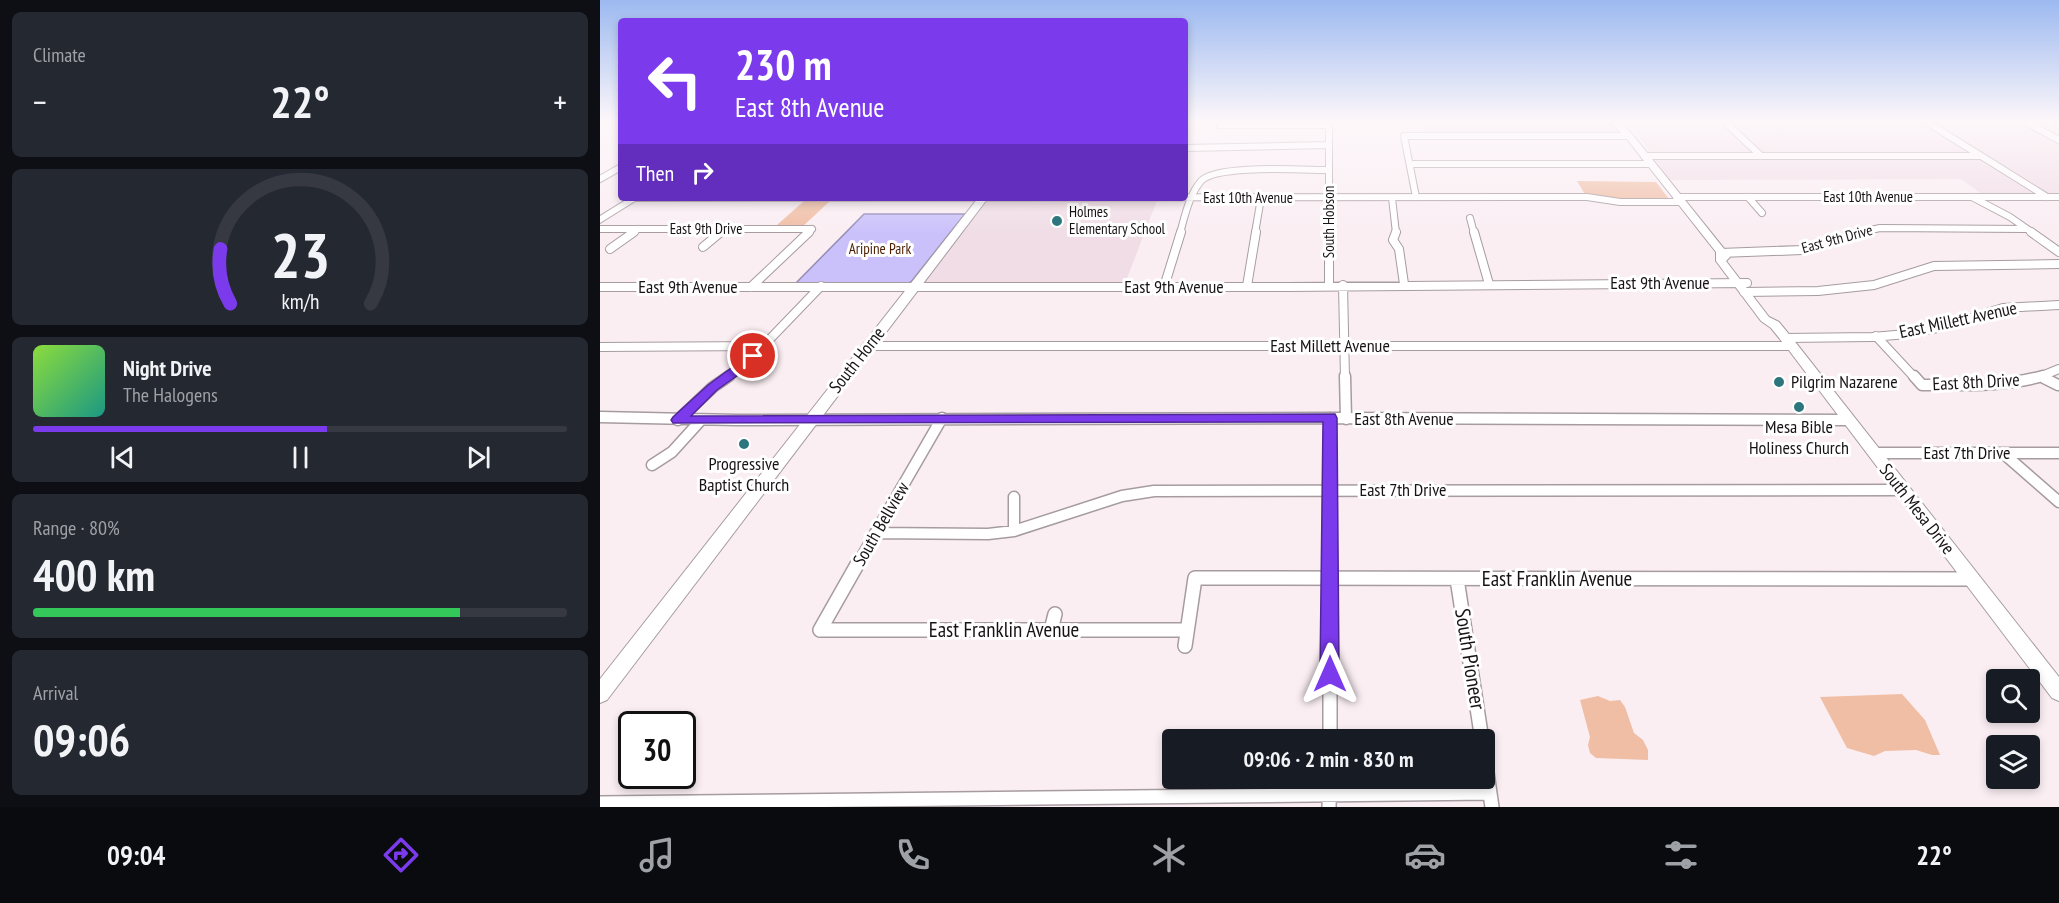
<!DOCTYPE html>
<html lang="en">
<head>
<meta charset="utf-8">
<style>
	body { margin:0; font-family:"PT Sans Narrow",sans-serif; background:#242831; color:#f1f3f6; height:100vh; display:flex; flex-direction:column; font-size:22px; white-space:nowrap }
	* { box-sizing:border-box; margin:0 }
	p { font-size:20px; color:#9ea1a6 }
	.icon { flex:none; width:33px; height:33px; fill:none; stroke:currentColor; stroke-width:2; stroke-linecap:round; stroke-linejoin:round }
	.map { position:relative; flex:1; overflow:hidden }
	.panel { display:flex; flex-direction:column; gap:12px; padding:12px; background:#0d0f14; width:600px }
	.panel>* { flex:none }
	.guide { position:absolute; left:18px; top:18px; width:570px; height:183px; border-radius:6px; box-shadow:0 3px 9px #0003; background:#7c3aed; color:#fff; overflow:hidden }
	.buttons { position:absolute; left:1386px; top:669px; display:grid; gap:12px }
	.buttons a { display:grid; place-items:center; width:54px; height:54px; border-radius:6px; background:#171b24; box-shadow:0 3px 9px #0003; font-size:30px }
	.speed { position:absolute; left:18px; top:711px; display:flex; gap:12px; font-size:30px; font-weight:700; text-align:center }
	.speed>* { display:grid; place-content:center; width:78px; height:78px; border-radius:50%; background:#171b24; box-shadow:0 3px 9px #0003; line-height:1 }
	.speed .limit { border:3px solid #111; border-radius:9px; background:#fff; color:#111 }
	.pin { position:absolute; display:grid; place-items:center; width:51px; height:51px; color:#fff; margin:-26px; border:3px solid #fff; border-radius:50%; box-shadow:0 2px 6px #0007 }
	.me { position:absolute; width:66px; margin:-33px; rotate:0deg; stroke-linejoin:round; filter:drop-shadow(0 0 4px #0008) }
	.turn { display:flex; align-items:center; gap:21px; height:126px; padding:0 18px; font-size:27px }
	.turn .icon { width:78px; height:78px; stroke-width:2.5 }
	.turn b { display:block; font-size:42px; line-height:51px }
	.then { display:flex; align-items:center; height:57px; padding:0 18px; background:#0003; gap:12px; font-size:22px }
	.big { font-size:45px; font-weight:700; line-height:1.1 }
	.panel .card { flex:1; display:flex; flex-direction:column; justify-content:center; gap:9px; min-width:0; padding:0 21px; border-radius:9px; background:#242831 }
	.panel .dial { align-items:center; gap:0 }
	.dial svg { height:156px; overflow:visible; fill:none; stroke:#363941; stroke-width:7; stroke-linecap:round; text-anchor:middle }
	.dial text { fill:#f1f3f6; stroke:none }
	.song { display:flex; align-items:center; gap:18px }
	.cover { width:72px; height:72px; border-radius:9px; background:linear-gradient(135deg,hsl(90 70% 55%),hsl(170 70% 35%)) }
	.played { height:6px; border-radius:3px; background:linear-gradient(90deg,#7c3aed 55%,#363941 55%) }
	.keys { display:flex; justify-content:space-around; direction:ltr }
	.heat { display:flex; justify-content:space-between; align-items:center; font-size:33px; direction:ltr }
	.charge { height:9px; border-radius:4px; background:linear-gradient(90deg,#34c759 80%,#363941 0) }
	.trip { position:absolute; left:562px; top:729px; width:333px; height:60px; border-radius:6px; background:#171b24; box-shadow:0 3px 9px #0003; font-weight:700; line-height:60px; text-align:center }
	.menu { display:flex; height:96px; justify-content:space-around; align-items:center; background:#090b0e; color:#9ea1a6 }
	.menu .icon { width:42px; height:42px }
	.menu .active { color:#7c3aed }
	.menu b { font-size:27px; color:#f1f3f6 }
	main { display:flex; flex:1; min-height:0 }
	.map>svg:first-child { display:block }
	.built { fill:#f0dde5 }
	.green { fill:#f0bea5 }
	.water { fill:#cac1fb; stroke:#948db6; stroke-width:1.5 }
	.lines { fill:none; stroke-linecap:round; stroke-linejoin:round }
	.street-far3-casing { stroke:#a69ca0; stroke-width:8 }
	.street-far2-casing { stroke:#a69ca0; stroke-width:10 }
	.street-far1-casing { stroke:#a69ca0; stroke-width:13 }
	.street-casing { stroke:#a69ca0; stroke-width:16 }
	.secondary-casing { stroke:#a69ca0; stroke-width:2 }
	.street-far3 { stroke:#fff; stroke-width:6 }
	.street-far2 { stroke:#fff; stroke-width:8 }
	.street-far1 { stroke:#fff; stroke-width:10 }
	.street { stroke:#fff; stroke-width:13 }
	.secondary { fill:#fff; fill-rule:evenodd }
	.route { fill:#7c3aed; stroke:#51269a; stroke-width:1.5 }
	.poi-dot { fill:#2d767e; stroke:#fff; stroke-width:2 }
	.labels { text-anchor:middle; stroke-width:6; stroke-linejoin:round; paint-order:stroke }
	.far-street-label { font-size:15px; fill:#171315; stroke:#fff }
	.far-poi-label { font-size:15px; fill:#171315; stroke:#fff; text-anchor:start }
	.far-park-label { font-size:15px; fill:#4c1e01; stroke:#fff }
	.street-label { font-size:18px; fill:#171315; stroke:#fff }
	.poi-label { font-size:18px; fill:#171315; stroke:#fff }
	.near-street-label { font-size:21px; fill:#171315; stroke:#fff }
</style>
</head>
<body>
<main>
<section class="panel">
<div class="card"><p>Climate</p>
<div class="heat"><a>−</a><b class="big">22°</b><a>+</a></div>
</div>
<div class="card dial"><svg viewBox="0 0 100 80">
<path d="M14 69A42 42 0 1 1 86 69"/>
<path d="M14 69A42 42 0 0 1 9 41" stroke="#7c3aed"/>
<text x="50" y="56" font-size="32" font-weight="700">23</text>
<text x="50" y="72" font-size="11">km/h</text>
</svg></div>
<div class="card">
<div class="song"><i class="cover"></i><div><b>Night Drive</b><p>The Halogens</p></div></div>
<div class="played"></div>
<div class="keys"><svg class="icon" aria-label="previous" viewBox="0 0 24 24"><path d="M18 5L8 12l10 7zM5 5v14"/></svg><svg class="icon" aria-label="pause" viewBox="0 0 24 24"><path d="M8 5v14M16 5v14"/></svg><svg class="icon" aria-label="next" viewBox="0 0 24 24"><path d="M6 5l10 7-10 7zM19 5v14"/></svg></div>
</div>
<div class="card"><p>Range · 80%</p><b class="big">400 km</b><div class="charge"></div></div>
<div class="card"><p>Arrival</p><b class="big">09:06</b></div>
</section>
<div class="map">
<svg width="1459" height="807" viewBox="0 0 1459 807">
	<rect width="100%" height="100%" fill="#faeef3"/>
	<path class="built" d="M821,121H1010L1019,134L825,135Z
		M1027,121H1459V195H1383L1361,179L1070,180Z
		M382,198H558L524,286L314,287Z"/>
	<path class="green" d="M977,181L1056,182L1069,199L1021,200L986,196Z
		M204,201H230L202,227L177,225Z
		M1302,694L1325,720L1340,755H1332L1316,750L1285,751L1274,756L1247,748L1220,697Z
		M998,696L1010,701L1020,700L1025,707L1034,733L1043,740L1048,750V760L996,758L990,753L988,745L990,737L980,700Z"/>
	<path class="water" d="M264,214H365L311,282L305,284H195Z"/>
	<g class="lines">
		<g class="street-far3-casing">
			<path id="street-far3" d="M621,121L620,125H729
				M729,121V233
				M1124,121L1161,156
				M1325,121L1447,197
				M1424,121L1459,140
				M585,148L729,145
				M1044,156H1381
				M810,164H1050
				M0,179L21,167
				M816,197L804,136H1029
				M1076,197H1459
				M1148,197L1162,213
				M1372,197L1410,217L1433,233
				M34,198L987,197L1020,202H1080
				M792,198L796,233
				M870,218L874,233
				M0,229H212
				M32,233L38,229
				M119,233L124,229
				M208,233L212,229
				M580,233C585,216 589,195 601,181C616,164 704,170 729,170
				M655,233L661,198
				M1257,233L1280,228L1427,229"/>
		</g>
		<g class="street-far2-casing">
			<path id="street-far2" d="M729,232V286
				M796,232L793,240L799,249L804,284
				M874,232L889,284
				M1431,232L1459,252
				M103,247L121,232
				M10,249L34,232
				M1120,253L1202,250L1262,232
				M743,285L745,378
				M647,286L656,232
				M0,287H688L1147,283
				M151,287L209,232
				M564,287L581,232
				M1144,292L1218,291L1274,285L1334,266L1459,264
				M1276,336L1315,378
				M1185,338L1272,337L1307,334L1342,327L1403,308L1459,305
				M269,346H1192
				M0,347L162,346
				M127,378L144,366L221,286
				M1437,378L1459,369"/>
		</g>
		<g class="street-far1-casing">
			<path id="street-far1" d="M745,376L746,419
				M1314,376L1322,385C1363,385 1403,387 1443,376
				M1444,378L1458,385
				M0,417L136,420L730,418L1248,420
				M730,418V565
				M78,420L113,387L129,376
				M1274,453H1459
				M1403,453L1459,502
				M52,465L72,452L101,420
				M414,497V531
				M275,533L388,534L414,531L522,496L554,491L1302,490
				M257,565L342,418"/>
		</g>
		<g class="street-casing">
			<path id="street" d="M258,563L220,630H587
				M730,563V740
				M857,579L882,740
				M451,630L455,614
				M585,646L595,578L1372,579
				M885,759L892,807
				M0,803L890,793
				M729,807L730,778"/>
		</g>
		<g class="secondary-casing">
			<path id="secondary" d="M1009,121H1018L1032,134L1129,255L1130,257L1126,261L1169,317L1179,322L1196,343L1459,677V701L1452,698L1188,349L1171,328L1161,321L1116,261V252L1026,138Z
				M29,198H40L0,223V216Z
				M378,198H388L7,700L0,703V679Z"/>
		</g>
		<use href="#street-far3" class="street-far3"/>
		<use href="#street-far2" class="street-far2"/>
		<use href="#street-far1" class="street-far1"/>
		<use href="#street" class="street"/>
		<use href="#secondary" class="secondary"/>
	</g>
	<linearGradient id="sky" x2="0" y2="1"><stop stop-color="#9cb9f0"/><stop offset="0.52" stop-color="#fdf7fa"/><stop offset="1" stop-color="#fdf7fa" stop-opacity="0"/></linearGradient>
	<rect width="1459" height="234" fill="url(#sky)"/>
	<path class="route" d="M153,352L159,356L148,368L117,390L91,416L735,414L737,418L739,674L736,680L730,682L723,680L720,674L723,422L73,423L71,420L73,417L108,385Z"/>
	<g class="poi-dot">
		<circle cx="457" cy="221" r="6"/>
		<circle cx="1179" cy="382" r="6"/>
		<circle cx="1199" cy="407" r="6"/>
		<circle cx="144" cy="444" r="6"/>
	</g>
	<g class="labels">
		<g class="far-street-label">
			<text x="1268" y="202">East 10th Avenue</text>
			<text x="648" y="203">East 10th Avenue</text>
			<text transform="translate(729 222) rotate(-90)" y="5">South Hobson</text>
			<text x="106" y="234">East 9th Drive</text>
			<text transform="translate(1237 239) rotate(-15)" y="5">East 9th Drive</text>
		</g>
		<g class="far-poi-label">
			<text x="469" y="217">Holmes<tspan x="469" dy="17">Elementary School</tspan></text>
		</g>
		<g class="far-park-label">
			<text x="280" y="254">Aripine Park</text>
		</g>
		<g class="street-label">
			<text x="1060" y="289">East 9th Avenue</text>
			<text x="88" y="293">East 9th Avenue</text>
			<text x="574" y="293">East 9th Avenue</text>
			<text transform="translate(1358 320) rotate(-12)" y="6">East Millett Avenue</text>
			<text x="730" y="352">East Millett Avenue</text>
			<text transform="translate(257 360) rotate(-52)" y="6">South Horne</text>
			<text transform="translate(1376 382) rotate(-3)" y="6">East 8th Drive</text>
			<text x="804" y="425">East 8th Avenue</text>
			<text x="1367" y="459">East 7th Drive</text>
			<text x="803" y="496">East 7th Drive</text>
			<text transform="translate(1317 509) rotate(52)" y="6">South Mesa Drive</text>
			<text transform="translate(281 524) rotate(-60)" y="6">South Bellview</text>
		</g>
		<g class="poi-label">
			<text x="1191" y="388" text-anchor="start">Pilgrim Nazarene</text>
			<text x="1199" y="433">Mesa Bible<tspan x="1199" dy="21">Holiness Church</tspan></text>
			<text x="144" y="470">Progressive<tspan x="144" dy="21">Baptist Church</tspan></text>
		</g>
		<g class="near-street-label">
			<text x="957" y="586">East Franklin Avenue</text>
			<text x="404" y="637">East Franklin Avenue</text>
			<text transform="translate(870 659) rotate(81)" y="7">South Pioneer</text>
		</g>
	</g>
</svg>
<div class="buttons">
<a><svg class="icon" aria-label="search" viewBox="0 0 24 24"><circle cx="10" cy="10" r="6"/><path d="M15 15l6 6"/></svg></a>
<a><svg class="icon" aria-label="layers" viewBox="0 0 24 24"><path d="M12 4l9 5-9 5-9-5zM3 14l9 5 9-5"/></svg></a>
</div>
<div class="speed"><div class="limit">30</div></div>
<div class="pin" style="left:153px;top:356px;background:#d93025"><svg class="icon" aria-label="arrive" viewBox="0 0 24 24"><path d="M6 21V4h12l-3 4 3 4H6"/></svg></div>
<svg class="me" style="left:730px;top:674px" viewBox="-20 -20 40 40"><path d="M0-17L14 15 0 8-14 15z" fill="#7c3aed" stroke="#fff" stroke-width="4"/></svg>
<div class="trip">09:06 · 2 min · 830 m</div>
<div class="guide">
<div class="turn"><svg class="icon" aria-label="left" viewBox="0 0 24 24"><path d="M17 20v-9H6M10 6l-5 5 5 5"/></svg><div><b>230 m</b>East 8th Avenue</div></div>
<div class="then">Then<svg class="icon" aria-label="right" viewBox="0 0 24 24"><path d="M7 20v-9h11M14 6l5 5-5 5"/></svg></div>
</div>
</div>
</main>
<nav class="menu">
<b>09:04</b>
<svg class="icon active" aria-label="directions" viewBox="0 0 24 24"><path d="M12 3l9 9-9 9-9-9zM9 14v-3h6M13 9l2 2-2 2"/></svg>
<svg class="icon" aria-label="music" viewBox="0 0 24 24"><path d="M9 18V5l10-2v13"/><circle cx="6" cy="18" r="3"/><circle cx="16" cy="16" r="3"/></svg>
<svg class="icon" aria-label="phone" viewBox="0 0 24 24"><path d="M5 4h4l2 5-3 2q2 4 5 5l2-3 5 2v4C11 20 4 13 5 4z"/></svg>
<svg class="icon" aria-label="climate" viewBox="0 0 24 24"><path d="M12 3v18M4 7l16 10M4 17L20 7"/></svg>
<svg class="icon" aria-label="car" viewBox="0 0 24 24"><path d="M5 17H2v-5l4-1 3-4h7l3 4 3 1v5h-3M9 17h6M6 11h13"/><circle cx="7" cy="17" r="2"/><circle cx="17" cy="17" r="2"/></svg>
<svg class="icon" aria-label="filters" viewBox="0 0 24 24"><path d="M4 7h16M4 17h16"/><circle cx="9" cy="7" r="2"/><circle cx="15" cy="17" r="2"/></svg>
<b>22°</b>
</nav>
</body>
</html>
